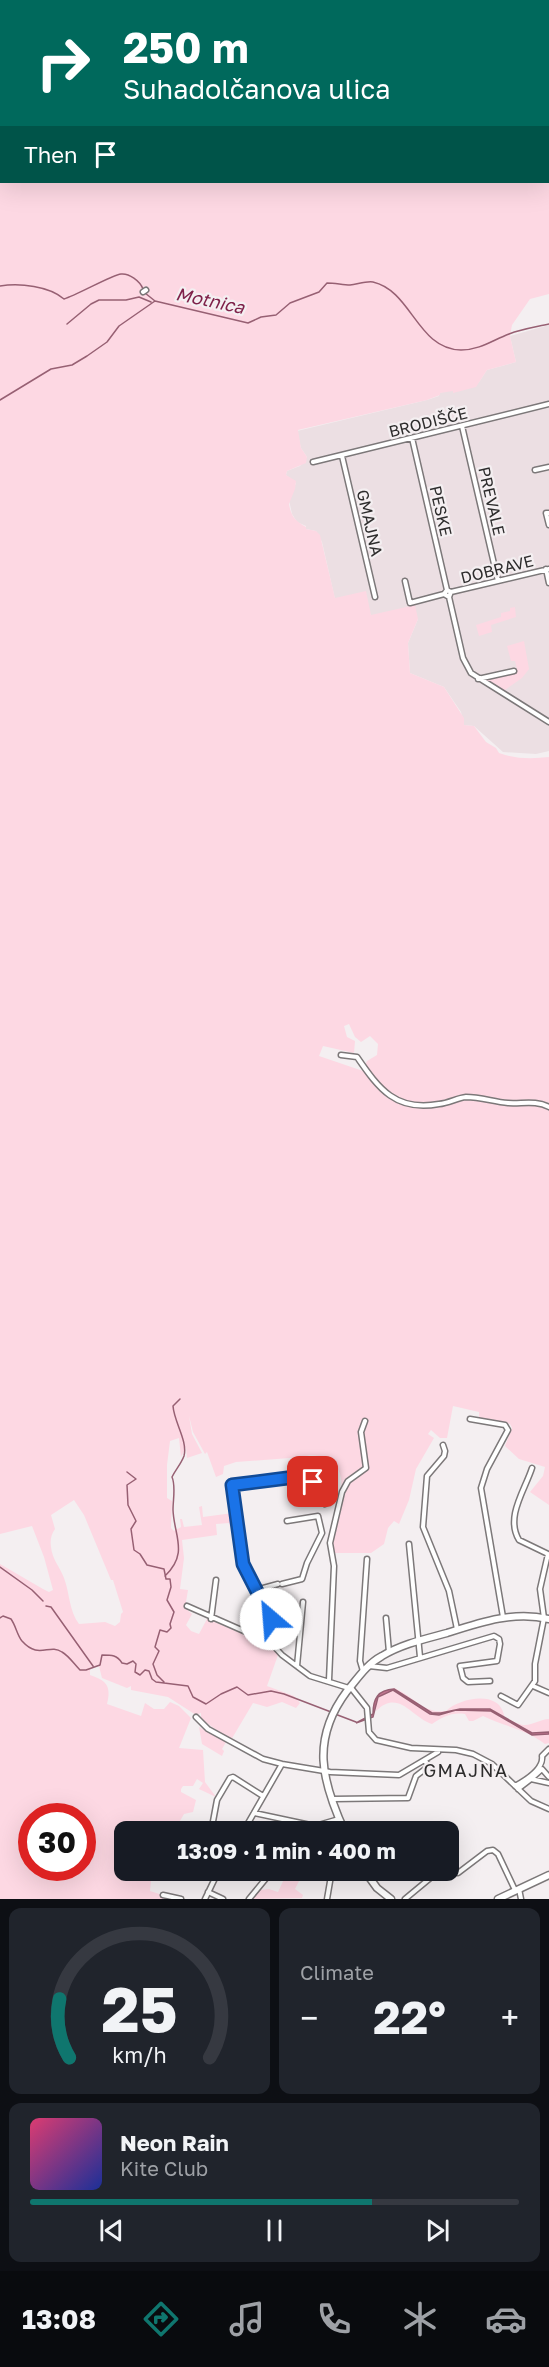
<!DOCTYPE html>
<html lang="en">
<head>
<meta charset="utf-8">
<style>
	body { margin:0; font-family:"Golos Text",sans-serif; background:#20242c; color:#f1f3f6; height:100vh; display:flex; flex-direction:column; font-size:22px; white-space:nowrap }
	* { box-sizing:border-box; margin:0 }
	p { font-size:20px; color:#9ea1a6 }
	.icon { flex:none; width:33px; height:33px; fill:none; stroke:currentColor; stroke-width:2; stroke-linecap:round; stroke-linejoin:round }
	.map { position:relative; height:1899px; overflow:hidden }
	.panel { display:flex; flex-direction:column; gap:9px; padding:9px; background:#0d0f14; flex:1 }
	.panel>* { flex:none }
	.top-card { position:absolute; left:0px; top:0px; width:549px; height:183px; box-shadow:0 6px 24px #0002; background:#00695c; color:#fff; overflow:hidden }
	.speed { position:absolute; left:18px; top:1803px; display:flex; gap:12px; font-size:30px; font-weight:700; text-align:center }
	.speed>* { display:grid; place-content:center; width:78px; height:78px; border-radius:50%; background:#171b24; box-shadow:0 6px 24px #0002; line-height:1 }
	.speed .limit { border:9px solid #d22; background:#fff; color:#111 }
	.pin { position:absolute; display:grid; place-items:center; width:51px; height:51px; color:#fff; margin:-26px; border-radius:12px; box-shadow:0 3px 9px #0006 }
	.me { position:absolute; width:66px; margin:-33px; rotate:333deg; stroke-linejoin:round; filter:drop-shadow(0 0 4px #0008) }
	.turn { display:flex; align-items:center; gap:21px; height:126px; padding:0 24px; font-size:27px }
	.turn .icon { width:78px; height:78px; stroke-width:2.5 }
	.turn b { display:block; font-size:42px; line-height:51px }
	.then { display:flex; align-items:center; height:57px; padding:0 24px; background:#0003; gap:12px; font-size:22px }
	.big { font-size:45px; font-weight:700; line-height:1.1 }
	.panel .widget { flex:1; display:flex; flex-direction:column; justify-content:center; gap:9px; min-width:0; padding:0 21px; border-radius:12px; background:#20242c }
	.panel .dial { align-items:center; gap:0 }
	.dial svg { height:156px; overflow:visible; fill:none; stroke:#363941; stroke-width:7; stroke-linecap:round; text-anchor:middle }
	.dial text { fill:#f1f3f6; stroke:none }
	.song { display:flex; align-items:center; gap:18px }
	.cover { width:72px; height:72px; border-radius:9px; background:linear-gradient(135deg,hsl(340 70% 55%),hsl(230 70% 35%)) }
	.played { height:6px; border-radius:3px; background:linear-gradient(90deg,#0f766e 70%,#363941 70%) }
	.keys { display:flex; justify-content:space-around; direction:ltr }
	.heat { display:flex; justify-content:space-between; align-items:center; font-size:33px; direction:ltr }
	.panel .tiles { flex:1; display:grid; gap:9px; grid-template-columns:1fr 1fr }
	.widget:last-child { grid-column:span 2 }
	.trip { position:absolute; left:114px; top:1821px; width:345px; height:60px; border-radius:12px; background:#171b24; box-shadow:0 6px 24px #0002; font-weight:700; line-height:60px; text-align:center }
	.menu { display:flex; height:96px; justify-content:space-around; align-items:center; background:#090b0e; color:#9ea1a6 }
	.menu .icon { width:42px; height:42px }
	.menu .active { color:#0f766e }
	.menu b { font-size:27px; color:#f1f3f6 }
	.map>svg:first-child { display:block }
	.built { fill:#ecdfe3 }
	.green { fill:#fdd8e3; fill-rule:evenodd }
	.water { fill:#c57792; stroke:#976073; stroke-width:1.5 }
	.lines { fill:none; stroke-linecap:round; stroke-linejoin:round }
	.stream { stroke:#976073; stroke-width:1.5 }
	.street-casing { stroke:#7c7879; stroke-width:7 }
	.secondary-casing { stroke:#7c7879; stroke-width:9 }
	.street { stroke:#fff; stroke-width:4 }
	.secondary { stroke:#fff; stroke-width:6 }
	.route-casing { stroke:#114b97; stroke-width:15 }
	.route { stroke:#1a73e8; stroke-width:10 }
	.labels { text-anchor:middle; stroke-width:4.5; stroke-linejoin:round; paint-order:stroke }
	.street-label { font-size:16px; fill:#2d2c2c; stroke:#f4eff1 }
	.water-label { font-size:18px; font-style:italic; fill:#7f224a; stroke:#f4eff1 }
	.neighbourhood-label { font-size:18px; letter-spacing:1.5px; fill:#2d2c2c; stroke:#f4eff1 }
</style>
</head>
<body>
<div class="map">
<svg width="549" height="1899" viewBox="0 0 549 1899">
	<rect width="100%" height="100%" fill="#f4eff1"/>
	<path class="built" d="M549,325V751L536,754L503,752L474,726L464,725L461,712L444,687L410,673L408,643L418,619L371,616L368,607L335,599L322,542L316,531L306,529V526L297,522L292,514L289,500L296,483L286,475L287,471L300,466L307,457L301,448L297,431L427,400L439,396V393L479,382L487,370L516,362L510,336Z"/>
	<path class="green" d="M0,0L258,1L2,2V182H548L549,153V294L530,299L512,325L510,336L516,362L487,370L476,387L453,393V391L440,393V395L427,400L298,430L301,448L307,457L306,463L287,471L286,475L296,481L295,489L289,504C291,516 295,521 306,527V529L316,531L320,535L335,598L366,591L371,615L415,605L418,619L408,643L410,673L444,687L464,718V725L474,726L486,742L496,748L499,753C515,759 532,759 549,757V1105C538,1101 529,1103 517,1102C501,1102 486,1096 470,1096C459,1096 450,1102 439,1103C401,1108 385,1094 365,1065L367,1061L377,1055L378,1044L370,1036L361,1042L355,1037L349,1024L344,1026L347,1037L355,1041L354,1053L323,1046L319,1056L366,1072L382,1092L390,1099L406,1105L437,1106L471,1099L504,1104H541L549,1108V1505L530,1492L543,1476L545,1467L519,1459L505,1446L512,1428L510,1424L479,1418V1412L453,1406L447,1438H440L431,1430L428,1434L434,1438L416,1469L409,1500L399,1524L394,1521L388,1528L384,1544L371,1553H332C328,1528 360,1472 325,1458C317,1455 310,1454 303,1457L236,1462L224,1466L223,1474L216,1477L207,1452L205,1454L193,1432L189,1416L192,1434L202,1453L187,1458L186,1447L181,1457L179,1438L170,1441L167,1465V1498L172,1501L171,1528L174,1531L181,1527L180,1519H182L184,1527L202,1525L199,1507L202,1506L203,1517L233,1513L234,1527H230L229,1523L216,1524L217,1535L182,1540L184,1558L180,1589L188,1590L185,1608L192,1614L186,1625L191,1631L199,1634L207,1619L272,1646L278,1655L267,1686L294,1696L300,1703L296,1708L282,1702L267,1707L253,1703L231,1740L201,1719V1713L196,1715L168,1697L131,1690V1686L127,1688L102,1678L99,1666H95L90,1668V1675C108,1681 111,1687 107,1704L141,1716L145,1703L154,1709H164L170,1702L179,1706L191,1718L179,1748L203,1750L205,1782L216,1797L199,1789L203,1783L197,1779L193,1786H183L181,1789V1792L196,1800L193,1812L184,1814L174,1831L124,1832V1870L152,1871L150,1891L175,1899H0V1564L43,1589L49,1592L53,1590L44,1557L32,1526L0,1534ZM74,1500L84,1515L111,1580H113L123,1612L121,1614L120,1622L115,1626L105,1622L79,1624C69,1611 70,1594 64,1578C60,1567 52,1559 51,1547C50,1540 51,1535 55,1529L51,1515ZM32,1816H82V1868H32Z
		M515,607L516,617L491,625L492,632L479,636L476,625L501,617V613L510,611V608Z
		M524,641L529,669L522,678L502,692L482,680L515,673L517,669L515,661H511L507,646Z
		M394,1688C414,1696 423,1714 446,1711C456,1701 482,1694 495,1702C502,1706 503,1712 505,1718C511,1720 519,1725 525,1725C533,1725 541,1719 549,1719V1743L545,1744C527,1730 504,1726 483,1716L473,1721H469L465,1714C451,1712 443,1717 432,1724C412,1718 399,1688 376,1711C376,1697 382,1692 394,1688Z
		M199,1727L226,1742L222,1749L224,1751L222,1756L202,1744Z
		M279,1871H301L302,1875L295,1889L303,1895L302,1898L252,1899L260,1890L269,1889L278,1892L285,1877Z"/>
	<path class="water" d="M394,1689L432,1713H441L460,1709H490L532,1733L549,1732V1734L532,1735L491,1711L456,1710L439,1715L430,1714L393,1690L378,1697L373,1717L356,1723L373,1714C373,1698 378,1690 394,1689Z"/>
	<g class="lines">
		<path class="stream" d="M314,0L316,2
			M283,2L287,0
			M548,115L549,116
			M0,286C20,283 49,286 64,299C77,295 112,275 121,274C129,273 140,281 143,289
			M145,293L155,301
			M67,324L91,304L99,300H126L139,297L151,302
			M0,400L51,369L72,365L87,356L107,342L119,326L155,301L248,323L261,317L276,315L290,303L319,292L327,283C335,283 343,285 350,285C358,284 366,281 373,282C412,291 417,349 461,350C480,350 493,340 509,334C522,329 536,327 549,324
			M127,1472L136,1479L127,1485L128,1505L136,1521L131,1529L134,1550L140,1554L147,1565L164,1569L166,1579H170L171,1587L167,1600L174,1612L170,1624L171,1628L167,1632L160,1630L155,1647L159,1651L153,1664L157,1675L164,1682
			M0,1567L32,1590L43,1601
			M165,1576C189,1553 174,1536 173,1510C173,1499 176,1486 172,1477C176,1469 181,1464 184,1456C188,1441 174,1422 173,1406L180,1399
			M46,1606L51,1607L93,1666
			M0,1618L3,1616L11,1619C16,1626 17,1635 22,1641C39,1660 49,1643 62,1652C69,1656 74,1664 80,1670H86L100,1665L102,1655C112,1655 117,1655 122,1663L127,1664L133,1661L136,1664L135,1672L140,1675L145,1670L149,1671L152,1679L156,1682L188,1686L193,1697L206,1704L221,1694L237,1687L248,1695L271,1691L284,1694L331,1712
			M335,1714L356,1722"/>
		<g class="street-casing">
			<path id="street" d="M389,0L395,2
				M502,0L505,2
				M543,0V2
				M548,21L549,28
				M548,87L549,88
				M548,145H549
				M143,292L146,290
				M462,426L498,581
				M412,438L447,590
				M342,456L375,597
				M313,462L549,404
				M535,470L549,467
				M549,513H546L549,525
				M546,569L549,583
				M405,581L410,603L444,594
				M451,592L449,597L444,594L447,590L451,592L549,569
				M449,597L463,658L471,673L549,722
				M478,679L514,671
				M341,1055L357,1057C379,1089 396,1112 439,1104C449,1103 457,1098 466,1097C481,1097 494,1102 508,1103C522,1104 536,1100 549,1107
				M470,1419L505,1425L508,1430L487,1469L481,1488L503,1617
				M443,1445L445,1451L444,1456L427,1476L423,1527L449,1591L457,1629
				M315,1466L321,1480L316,1484
				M409,1544L420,1657
				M282,1584L302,1579L307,1563L322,1533L318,1516L287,1521
				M256,1590L278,1584
				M187,1606L271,1643L282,1655L310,1676L352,1689L367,1708L369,1732L376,1740L411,1748L456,1750L473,1754L492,1764L531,1801L549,1809
				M386,1618L389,1652
				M211,1619L216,1580
				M275,1645L271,1619L243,1564L232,1485L305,1476L316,1484L325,1504
				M297,1666L303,1602
				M369,1666L387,1668L494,1636L499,1639L500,1644L497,1661L460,1666L463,1678L468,1682L490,1681
				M363,1671L360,1661L367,1559
				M329,1680L334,1566L330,1543L342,1492L348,1481L366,1468L361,1432L365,1421
				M533,1686L549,1693
				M501,1696L518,1705L535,1681V1664L544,1618L540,1589L548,1554L519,1540C505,1517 525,1490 532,1468
				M196,1717L208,1729L263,1759L282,1764L330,1772L399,1775L438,1752
				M532,1778L542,1769L549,1777
				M515,1786C526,1780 544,1769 542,1756L549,1749
				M518,1789L531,1779L549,1783
				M333,1799L408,1798L416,1776L429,1766L425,1761
				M254,1813L315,1826
				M211,1832L217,1800L230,1778L233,1777L263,1796
				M243,1832L282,1764
				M310,1832L315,1826L339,1819
				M444,1870L458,1873L487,1851L493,1850L498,1854L515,1890
				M519,1889L521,1899
				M208,1892L223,1899
				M163,1895L181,1899
				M205,1899L219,1870
				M249,1899L273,1870
				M327,1899L332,1870
				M405,1899L440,1870"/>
		</g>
		<g class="secondary-casing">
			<path id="secondary" d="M345,1832C321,1780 311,1739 347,1691C358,1678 367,1664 382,1656C402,1644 425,1639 447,1633C481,1622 513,1611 549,1619
				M364,1870L377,1888L391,1899
				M498,1899L549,1875"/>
		</g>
		<use href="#street" class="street"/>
		<use href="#secondary" class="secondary"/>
	</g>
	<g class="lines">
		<g class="route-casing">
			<path id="route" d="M271,1619L243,1564L232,1485L303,1476L313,1482"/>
		</g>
		<use href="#route" class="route"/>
	</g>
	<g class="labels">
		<g class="street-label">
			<text transform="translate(428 422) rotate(-14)" y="6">BRODIŠČE</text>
			<text transform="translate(492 501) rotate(77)" y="6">PREVALE</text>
			<text transform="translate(441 511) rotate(77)" y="6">PESKE</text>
			<text transform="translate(370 523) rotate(77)" y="6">GMAJNA</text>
			<text transform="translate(497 569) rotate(-14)" y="6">DOBRAVE</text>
		</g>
		<g class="water-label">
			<text transform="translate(210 301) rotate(12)" y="6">Motnica</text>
		</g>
		<g class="neighbourhood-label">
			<text x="466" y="1777">GMAJNA</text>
		</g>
	</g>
</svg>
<div class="speed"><div class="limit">30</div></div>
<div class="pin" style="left:313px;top:1482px;background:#d93025"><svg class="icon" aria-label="arrive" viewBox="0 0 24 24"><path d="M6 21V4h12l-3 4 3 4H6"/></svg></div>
<svg class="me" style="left:271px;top:1619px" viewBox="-20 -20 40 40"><circle r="19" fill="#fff"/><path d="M0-13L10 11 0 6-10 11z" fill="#1a73e8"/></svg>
<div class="trip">13:09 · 1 min · 400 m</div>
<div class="top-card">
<div class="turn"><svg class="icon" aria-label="right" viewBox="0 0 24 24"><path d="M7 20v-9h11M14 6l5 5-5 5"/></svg><div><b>250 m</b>Suhadolčanova ulica</div></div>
<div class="then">Then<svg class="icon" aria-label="arrive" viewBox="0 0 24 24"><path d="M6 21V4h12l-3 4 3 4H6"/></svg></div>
</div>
</div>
<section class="panel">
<div class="tiles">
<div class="widget dial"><svg viewBox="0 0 100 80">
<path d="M14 69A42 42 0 1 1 86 69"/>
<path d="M14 69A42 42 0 0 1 9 39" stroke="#0f766e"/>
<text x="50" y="56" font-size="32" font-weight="700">25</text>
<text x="50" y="72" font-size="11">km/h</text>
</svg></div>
<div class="widget"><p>Climate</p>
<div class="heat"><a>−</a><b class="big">22°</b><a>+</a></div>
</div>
<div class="widget">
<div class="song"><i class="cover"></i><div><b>Neon Rain</b><p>Kite Club</p></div></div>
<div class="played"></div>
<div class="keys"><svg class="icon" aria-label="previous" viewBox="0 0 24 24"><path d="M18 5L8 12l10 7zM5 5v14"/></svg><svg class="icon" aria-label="pause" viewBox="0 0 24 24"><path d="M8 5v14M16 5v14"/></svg><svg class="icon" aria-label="next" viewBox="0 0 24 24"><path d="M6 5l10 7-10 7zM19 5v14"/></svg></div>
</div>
</div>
</section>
<nav class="menu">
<b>13:08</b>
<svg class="icon active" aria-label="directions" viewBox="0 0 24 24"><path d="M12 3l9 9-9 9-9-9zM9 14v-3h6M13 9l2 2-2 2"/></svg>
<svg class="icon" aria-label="music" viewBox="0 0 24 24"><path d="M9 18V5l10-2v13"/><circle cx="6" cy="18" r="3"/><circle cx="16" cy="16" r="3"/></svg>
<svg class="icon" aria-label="phone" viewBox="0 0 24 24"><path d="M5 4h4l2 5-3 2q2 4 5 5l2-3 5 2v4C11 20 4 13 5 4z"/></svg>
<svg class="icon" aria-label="climate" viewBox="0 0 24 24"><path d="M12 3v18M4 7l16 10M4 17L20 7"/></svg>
<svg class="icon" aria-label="car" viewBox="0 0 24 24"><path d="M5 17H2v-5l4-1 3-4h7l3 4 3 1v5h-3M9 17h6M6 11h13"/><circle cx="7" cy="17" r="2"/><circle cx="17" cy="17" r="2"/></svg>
</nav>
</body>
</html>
